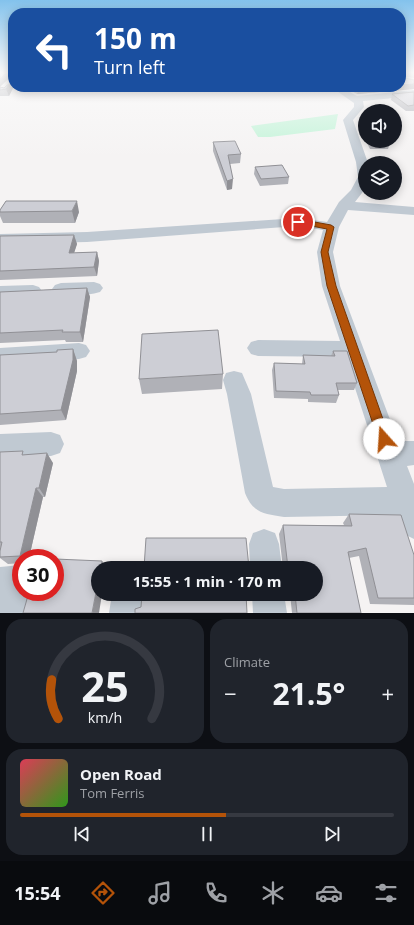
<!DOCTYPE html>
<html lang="en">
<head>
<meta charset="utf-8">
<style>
	body { margin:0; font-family:"Open Sans",sans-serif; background:#20242c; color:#f1f3f6; height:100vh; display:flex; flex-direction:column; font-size:15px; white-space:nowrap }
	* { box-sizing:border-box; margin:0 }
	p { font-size:13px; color:#9ea1a6 }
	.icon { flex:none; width:22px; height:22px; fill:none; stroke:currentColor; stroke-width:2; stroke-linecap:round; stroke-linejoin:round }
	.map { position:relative; height:613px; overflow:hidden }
	.drawer { display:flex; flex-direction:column; gap:6px; padding:6px; background:#0d0f14; flex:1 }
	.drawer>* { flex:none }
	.banner { position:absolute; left:8px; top:8px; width:398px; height:84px; border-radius:16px; box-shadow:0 2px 10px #0003; background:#1a4fa0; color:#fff; overflow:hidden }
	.fabs { position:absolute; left:358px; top:104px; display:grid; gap:8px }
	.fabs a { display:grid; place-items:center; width:44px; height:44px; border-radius:50%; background:#171b24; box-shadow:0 2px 10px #0003; font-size:20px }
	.speed { position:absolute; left:12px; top:549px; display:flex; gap:8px; font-size:20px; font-weight:700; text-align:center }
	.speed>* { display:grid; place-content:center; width:52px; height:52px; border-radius:50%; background:#171b24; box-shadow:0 2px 10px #0003; line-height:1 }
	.speed .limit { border:6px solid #d22; background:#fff; color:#111 }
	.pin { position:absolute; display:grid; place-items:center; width:34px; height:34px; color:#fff; margin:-17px; border:2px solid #fff; border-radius:50%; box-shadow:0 1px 4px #0007 }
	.me { position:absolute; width:44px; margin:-22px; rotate:341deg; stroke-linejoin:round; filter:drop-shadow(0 0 3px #0008) }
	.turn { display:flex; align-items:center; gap:14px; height:84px; padding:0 20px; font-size:18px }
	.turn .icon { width:52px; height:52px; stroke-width:2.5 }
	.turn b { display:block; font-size:28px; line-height:34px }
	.big { font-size:30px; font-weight:700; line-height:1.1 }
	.drawer .tile { flex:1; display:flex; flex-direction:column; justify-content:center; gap:6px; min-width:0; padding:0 14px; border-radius:16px; background:#20242c }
	.drawer .dial { align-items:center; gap:0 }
	.dial svg { height:104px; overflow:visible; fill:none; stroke:#363941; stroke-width:7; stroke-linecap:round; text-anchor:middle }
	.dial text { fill:#f1f3f6; stroke:none }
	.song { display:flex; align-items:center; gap:12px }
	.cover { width:48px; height:48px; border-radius:6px; background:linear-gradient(135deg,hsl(350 70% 55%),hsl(110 70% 35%)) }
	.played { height:4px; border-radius:2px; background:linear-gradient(90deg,#b45309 55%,#363941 55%) }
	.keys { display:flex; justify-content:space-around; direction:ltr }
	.heat { display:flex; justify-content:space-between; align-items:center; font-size:22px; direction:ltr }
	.drawer .tiles { flex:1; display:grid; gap:6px; grid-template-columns:1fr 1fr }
	.tile:last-child { grid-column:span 2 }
	.trip { position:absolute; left:91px; top:561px; width:232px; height:40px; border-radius:20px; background:#171b24; box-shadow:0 2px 10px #0003; font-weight:700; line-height:40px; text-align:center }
	.menu { display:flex; height:64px; justify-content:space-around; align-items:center; background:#090b0e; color:#9ea1a6 }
	.menu .icon { width:28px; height:28px }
	.menu .selected { color:#b45309 }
	.menu b { font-size:18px; color:#f1f3f6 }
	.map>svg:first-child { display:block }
	.green { fill:#c1f3d7 }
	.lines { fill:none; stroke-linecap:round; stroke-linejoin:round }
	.minor { fill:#c0c9d2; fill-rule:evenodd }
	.wall { fill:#b0b1b7 }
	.shaded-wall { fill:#909095 }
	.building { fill:#cdced5; stroke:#909095 }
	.route { fill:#b45309; stroke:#753606 }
</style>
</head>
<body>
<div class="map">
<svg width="414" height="613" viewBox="0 0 414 613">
	<rect width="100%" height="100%" fill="#f5f3f3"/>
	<path class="green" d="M338,114L335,129L270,137H258L251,126Z"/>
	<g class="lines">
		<path class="minor" d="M331,87H341L357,96L414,90V96L363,101L364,107L353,120L368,163H365V189L355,202L414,207V215L348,210L339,227L333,252L340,286L398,441H414V465L407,466L414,484V539L404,534L396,515L284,517C264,514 253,513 245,493L227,394L223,380L226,373L234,371L242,373L251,394L273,487L284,489L387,487L345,357L258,356L251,354L247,348L251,342L258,340L340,341L322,286L317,252L323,230L298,226L87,242L0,244V234L87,232L298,218L327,222L339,202L351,190L358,177L356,162L343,120L354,107V103Z
			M94,282L100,284L103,288L100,292C87,296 68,297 55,293L52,289L55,285L61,283Z
			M33,285L39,287L42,291L39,295L33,297L0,298V286Z
			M79,343L86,345L90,351L86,357L79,359L0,364V348Z
			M51,432L60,435L64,444L60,453L51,456L0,458V434Z
			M264,529L275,533L279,544L282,568H250L249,544L253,533Z
			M21,565V592H35L30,613H0V567Z
			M112,594H144L143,613H109Z
			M252,594H284L287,613H253Z"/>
	</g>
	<path class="wall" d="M0,72H13V78H9Z
		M401,72H414V78L401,76V77L414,84V89L357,94L344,87H401Z
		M11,82L13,88L9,96H0V87L4,88Z
		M414,92V111H406L391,100L392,94Z
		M365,129V139L363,135Z
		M366,141H388L390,143L388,149H370Z
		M213,142L241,154L240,163L230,164L232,189L227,190L213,151Z
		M255,167L289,177L288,184L260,186L254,174Z
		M6,201L79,212L75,223H3L0,216V210Z
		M74,235L77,244L74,253L97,252L99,261L97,276L0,280V236Z
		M87,288L90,297L83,342H66L65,340L0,343V292Z
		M73,349L77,361V371L66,420L0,425V355L57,352Z
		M333,351L357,383L354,390H338L339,395L336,403L308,402V399L274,398L272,370L274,363L302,364L303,355L331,356Z
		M223,374L222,389L142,394L139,379Z
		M0,452L25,455L53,463L45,497H43L29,558H21V563L8,564L0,558Z
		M349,514L414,555V605L370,604L359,556L349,558L361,613H292L290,594H316V568H283L279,534L283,525H344L343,523Z"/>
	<path class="shaded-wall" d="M7,72L9,78L0,87V79Z
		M11,82L13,88L9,96L6,89Z
		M414,84V89L357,94L359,89L382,87H401V85Z
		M233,179L232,189L227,190V181Z
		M77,201L79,212L75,223L72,211Z
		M74,235L77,244L71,262L69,253Z
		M97,252L99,261L97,276L94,267Z
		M87,288L90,297L83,342L80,332Z
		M73,349L77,361V371L66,420L61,410Z
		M47,453L53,463L45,497L39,488Z
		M36,488L43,497L29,558H22L20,556Z
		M102,561L106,568H101Z
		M98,582V594H102L99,613H92Z"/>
	<path class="building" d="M0,72H13V79L12,72H7L0,79Z
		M401,73V77L414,80V84L401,85Z
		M11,82L6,89L0,90V87L4,88Z
		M355,87H382L359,89Z
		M414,92V105L408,106L392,94Z
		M235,141L241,154L228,155L233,179L227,181L213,142Z
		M371,141H388L390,143H372Z
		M282,165L289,177L261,179L255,167Z
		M6,201H77L72,211L0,212V210Z
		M74,235L69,253L97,252L94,267L0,271V236Z
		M87,288L80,332H62L63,330L0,333V292Z
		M218,330L223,374L139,379L142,334Z
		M73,349V360L61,410L0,414V355L57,352V350Z
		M333,351H347L357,383H336L339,395H311L310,392L276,391L274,363L305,364L303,355L335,356Z
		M23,451L22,455L47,453L39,488H36L20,556L0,557V551L2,542H0V452Z
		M349,514L401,515L414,555V598H378L366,548L348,552L361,613H297L295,594H316V568H288L283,525L352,526Z
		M146,538H246L249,568H144Z
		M55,559L102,561L101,568H98V582L92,613H23L29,592H55Z
		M142,594H246L247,613H135V609L141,607Z"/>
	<linearGradient id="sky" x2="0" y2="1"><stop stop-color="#83c2ec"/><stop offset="0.46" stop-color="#fafafa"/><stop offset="1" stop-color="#fafafa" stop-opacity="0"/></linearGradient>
	<rect width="414" height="158" fill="url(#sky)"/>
	<path class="route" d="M298,219L331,225L334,227L328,252L336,286L390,439L388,443L384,444L380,443L378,439L327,286L321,252L327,229L296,223V220Z"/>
</svg>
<div class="fabs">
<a><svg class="icon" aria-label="sound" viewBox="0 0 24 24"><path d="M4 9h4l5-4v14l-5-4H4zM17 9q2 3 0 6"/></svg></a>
<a><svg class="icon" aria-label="layers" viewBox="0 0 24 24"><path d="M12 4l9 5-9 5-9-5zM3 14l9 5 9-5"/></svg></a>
</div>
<div class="speed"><div class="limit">30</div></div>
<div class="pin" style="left:298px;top:222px;background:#d93025"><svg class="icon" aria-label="arrive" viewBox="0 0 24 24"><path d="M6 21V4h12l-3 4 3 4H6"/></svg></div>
<svg class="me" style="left:384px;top:439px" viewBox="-20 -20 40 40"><circle r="19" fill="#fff"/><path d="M0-13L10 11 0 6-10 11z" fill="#b45309"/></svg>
<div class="trip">15:55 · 1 min · 170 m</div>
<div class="banner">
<div class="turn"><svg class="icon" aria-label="left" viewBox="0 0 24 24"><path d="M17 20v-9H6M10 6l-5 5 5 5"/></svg><div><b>150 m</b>Turn left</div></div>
</div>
</div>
<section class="drawer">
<div class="tiles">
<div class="tile dial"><svg viewBox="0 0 100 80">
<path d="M14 69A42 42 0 1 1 86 69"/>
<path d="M14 69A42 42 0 0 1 9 39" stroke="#b45309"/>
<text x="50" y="56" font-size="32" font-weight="700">25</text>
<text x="50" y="72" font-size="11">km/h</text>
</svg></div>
<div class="tile"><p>Climate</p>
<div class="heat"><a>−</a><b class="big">21.5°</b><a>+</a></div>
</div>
<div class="tile">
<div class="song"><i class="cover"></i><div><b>Open Road</b><p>Tom Ferris</p></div></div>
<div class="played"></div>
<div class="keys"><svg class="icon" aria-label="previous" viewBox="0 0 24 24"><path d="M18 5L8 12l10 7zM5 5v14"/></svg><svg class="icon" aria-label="pause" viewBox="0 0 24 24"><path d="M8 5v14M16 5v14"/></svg><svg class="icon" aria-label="next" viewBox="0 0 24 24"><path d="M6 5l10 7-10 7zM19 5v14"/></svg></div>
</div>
</div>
</section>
<nav class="menu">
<b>15:54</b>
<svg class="icon selected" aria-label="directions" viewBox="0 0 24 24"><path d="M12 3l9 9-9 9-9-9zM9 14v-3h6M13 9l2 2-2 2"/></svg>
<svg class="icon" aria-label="music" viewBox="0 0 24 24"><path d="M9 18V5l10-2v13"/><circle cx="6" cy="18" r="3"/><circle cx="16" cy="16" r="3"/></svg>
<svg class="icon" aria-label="phone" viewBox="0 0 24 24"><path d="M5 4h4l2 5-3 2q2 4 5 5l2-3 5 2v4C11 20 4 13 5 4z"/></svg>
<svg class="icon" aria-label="climate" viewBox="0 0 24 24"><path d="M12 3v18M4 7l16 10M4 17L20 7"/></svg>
<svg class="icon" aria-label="car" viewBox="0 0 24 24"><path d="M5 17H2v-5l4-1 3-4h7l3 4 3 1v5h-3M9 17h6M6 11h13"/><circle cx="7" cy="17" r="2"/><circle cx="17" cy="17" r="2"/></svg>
<svg class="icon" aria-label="filters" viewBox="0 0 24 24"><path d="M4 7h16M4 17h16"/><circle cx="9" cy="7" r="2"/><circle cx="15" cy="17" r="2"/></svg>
</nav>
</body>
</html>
